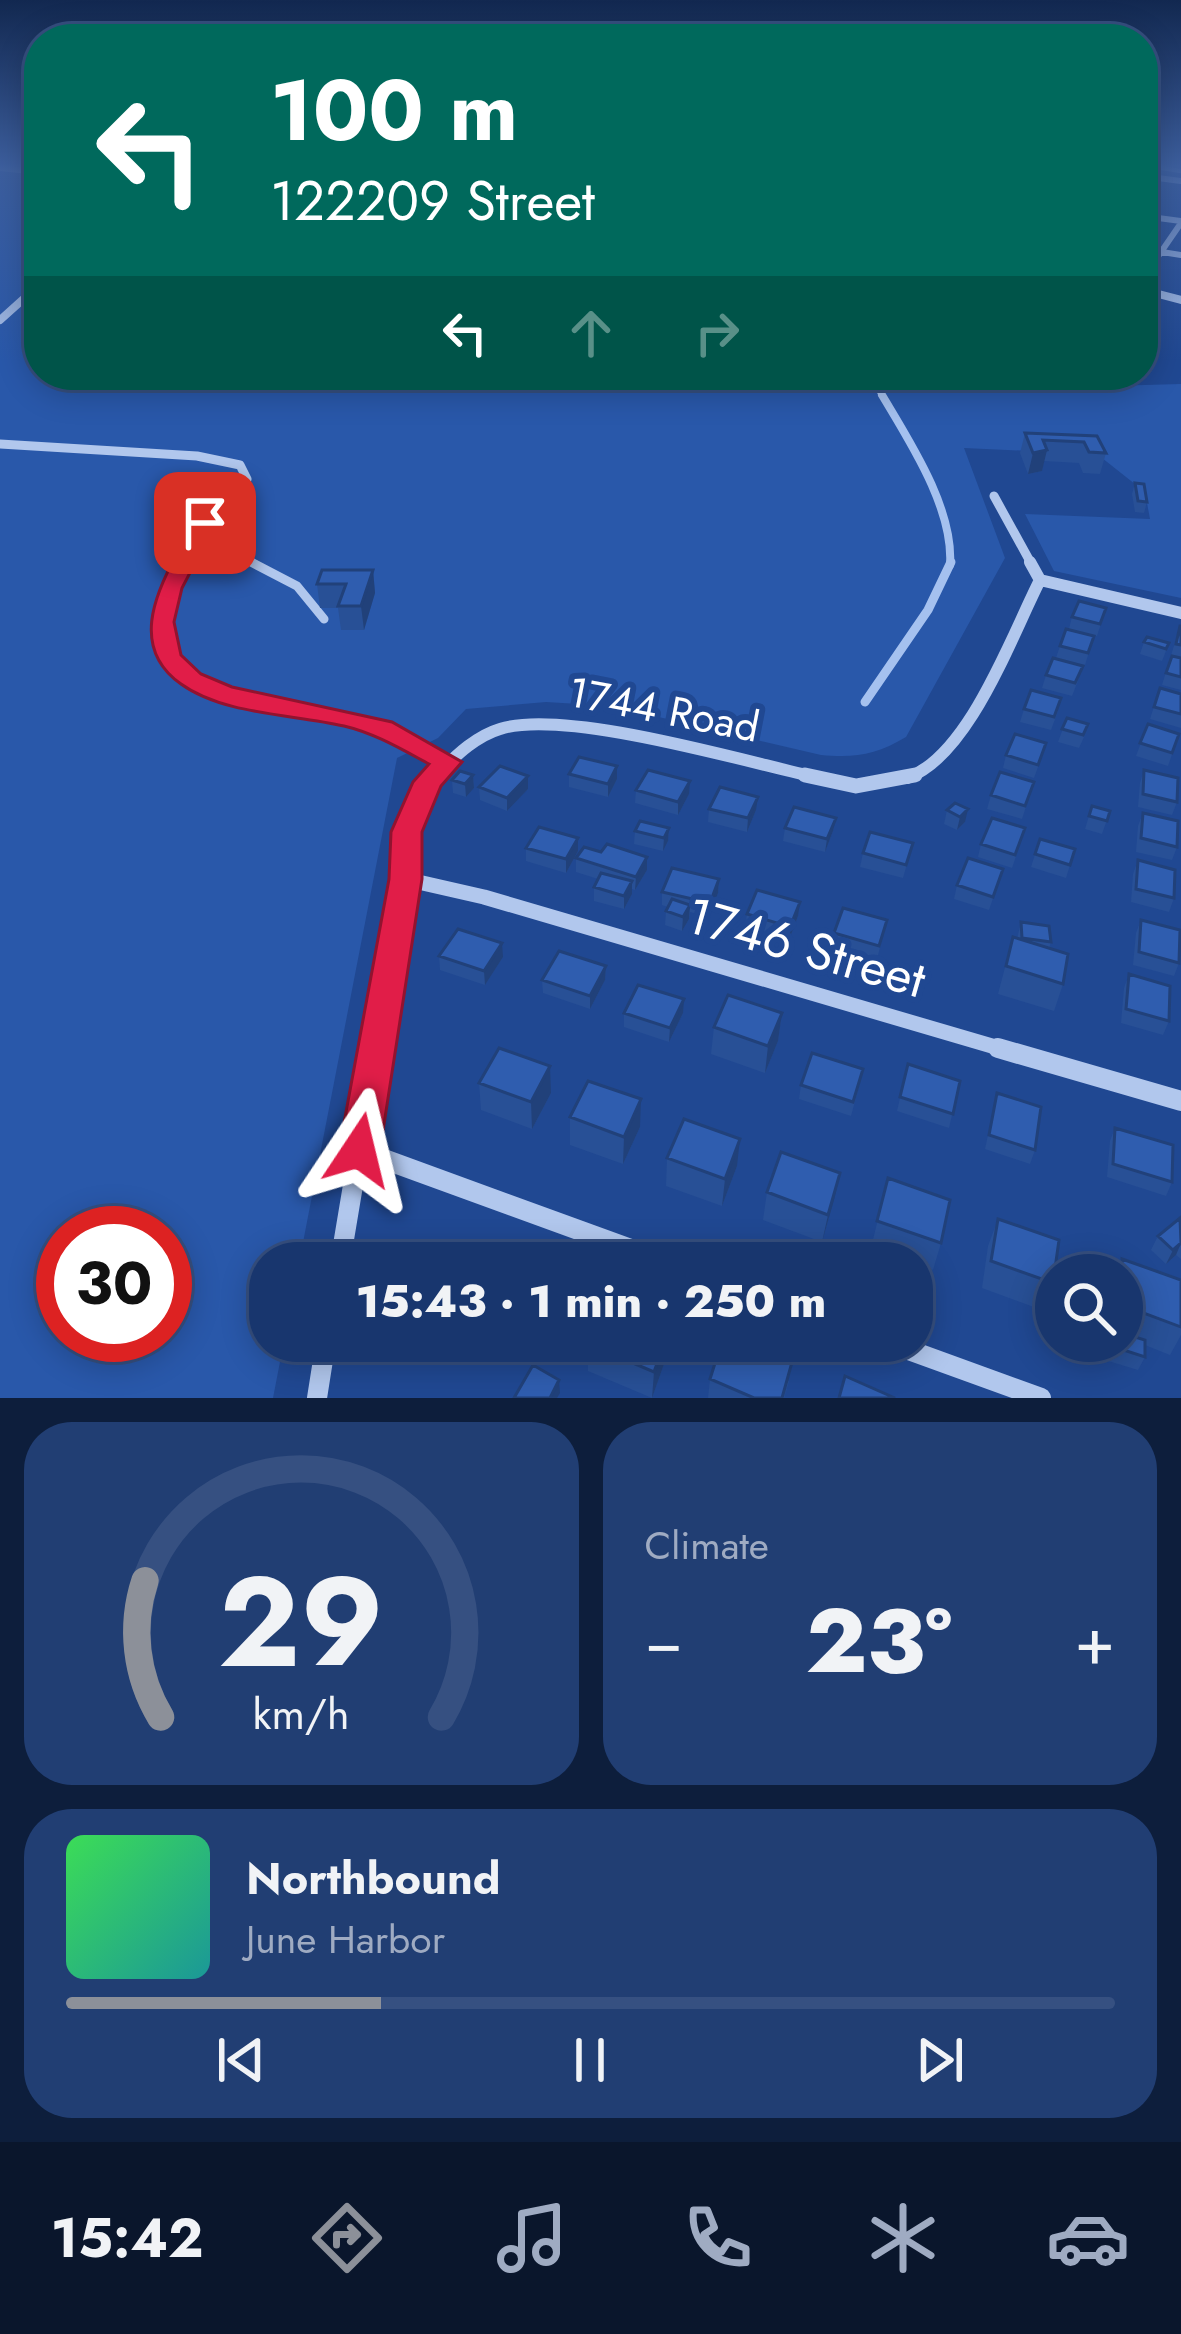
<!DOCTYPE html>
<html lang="en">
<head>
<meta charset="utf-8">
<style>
	body { margin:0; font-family:Jost,sans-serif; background:#213e73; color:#f1f3f6; height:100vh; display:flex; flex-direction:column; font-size:45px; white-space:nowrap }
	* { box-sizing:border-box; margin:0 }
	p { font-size:39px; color:#9fabc2 }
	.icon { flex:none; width:66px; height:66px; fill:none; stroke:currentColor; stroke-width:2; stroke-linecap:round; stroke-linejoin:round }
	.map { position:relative; height:1398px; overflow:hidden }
	.drawer { display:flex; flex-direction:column; gap:24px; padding:24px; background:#0d1e3c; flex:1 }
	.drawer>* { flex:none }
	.banner { position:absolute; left:24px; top:24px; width:1134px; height:366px; border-radius:48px; box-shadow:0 6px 30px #0003,0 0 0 3px #365081; background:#00695c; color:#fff; overflow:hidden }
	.fabs { position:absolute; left:1035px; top:1254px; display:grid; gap:24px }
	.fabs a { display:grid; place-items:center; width:108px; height:108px; border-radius:50%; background:#18366e; box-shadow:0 6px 30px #0003,0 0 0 3px #365081; font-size:60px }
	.speed { position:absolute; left:36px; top:1206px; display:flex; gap:24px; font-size:60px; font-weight:700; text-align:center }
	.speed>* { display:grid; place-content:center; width:156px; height:156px; border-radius:50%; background:#18366e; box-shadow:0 6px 30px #0003,0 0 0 3px #365081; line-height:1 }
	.speed .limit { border:18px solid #d22; background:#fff; color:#111 }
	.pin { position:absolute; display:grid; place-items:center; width:102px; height:102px; color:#fff; margin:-51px; border-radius:24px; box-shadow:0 6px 18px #0006 }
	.me { position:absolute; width:132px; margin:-66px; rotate:10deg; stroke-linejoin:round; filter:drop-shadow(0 0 9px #0008) }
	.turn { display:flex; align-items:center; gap:42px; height:252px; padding:0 48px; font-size:54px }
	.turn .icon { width:156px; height:156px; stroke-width:2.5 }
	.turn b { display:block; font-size:84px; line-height:102px }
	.lanes { display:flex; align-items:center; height:114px; padding:0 48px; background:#0003; justify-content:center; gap:60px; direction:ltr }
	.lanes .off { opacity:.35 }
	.big { font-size:90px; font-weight:800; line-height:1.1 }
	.drawer .card { flex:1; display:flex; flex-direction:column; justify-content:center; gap:18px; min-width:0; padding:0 42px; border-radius:48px; background:#213e73 }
	.drawer .dial { align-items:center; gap:0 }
	.dial svg { height:312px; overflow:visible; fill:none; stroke:#365081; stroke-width:7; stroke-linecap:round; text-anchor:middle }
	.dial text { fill:#f1f3f6; stroke:none }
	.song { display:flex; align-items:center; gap:36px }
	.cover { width:144px; height:144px; border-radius:18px; background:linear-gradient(135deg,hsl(130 70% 55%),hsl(180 70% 35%)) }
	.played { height:12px; border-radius:6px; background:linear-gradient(90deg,#8c9099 30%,#365081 30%) }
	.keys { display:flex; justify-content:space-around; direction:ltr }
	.heat { display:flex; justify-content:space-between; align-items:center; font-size:66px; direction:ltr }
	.drawer .tiles { flex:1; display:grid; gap:24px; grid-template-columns:1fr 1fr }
	.card:last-child { grid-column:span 2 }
	.trip { position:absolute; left:249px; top:1242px; width:684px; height:120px; border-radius:48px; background:#18366e; box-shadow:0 6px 30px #0003,0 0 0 3px #365081; font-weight:800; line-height:120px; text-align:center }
	.menu { display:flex; height:192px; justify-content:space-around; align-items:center; background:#0a162c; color:#9fabc2 }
	.menu .icon { width:84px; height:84px }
	.menu .on { color:#8c9099 }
	.menu b { font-size:54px; color:#f1f3f6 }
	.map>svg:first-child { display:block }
	.green { fill:#2958aa; fill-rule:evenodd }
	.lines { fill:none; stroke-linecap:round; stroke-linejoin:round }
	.stream-far3 { stroke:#a5c1ef; stroke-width:4.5 }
	.stream-far2 { stroke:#a5c1ef; stroke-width:6 }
	.stream-far1 { stroke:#a5c1ef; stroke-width:8 }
	.stream { stroke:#a5c1ef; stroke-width:9 }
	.service-far1 { stroke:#b1c7ed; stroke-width:8 }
	.service { stroke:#b1c7ed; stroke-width:9 }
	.minor-far5 { stroke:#b1c7ed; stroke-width:6 }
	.minor-far4 { stroke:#b1c7ed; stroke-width:8 }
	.minor-far3 { stroke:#b1c7ed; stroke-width:9 }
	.minor-far2 { stroke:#b1c7ed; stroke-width:12 }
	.minor-far1 { stroke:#b1c7ed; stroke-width:15 }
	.minor { stroke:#b1c7ed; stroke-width:20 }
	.wall { fill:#285096 }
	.shaded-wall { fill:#21417a }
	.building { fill:#2f5daf; stroke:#21417a; stroke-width:3 }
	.route { fill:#e11d48; stroke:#92132f; stroke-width:3 }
	.labels { text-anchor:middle; stroke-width:12; stroke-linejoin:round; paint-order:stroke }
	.street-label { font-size:42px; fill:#fff; stroke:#204892 }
	.near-street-label { font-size:51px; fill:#fff; stroke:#204892 }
</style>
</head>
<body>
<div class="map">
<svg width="1181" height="1398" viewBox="0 0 1181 1398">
	<rect width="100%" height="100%" fill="#204892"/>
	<path class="green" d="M0,165H39V375H981L996,389L1181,384V598L1054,571L1025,514L1150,519L1145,492L1097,454L964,448L1005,558L906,737C876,755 855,758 821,755L612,706L546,702L466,709L438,738L397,758L299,1263H270V1341H284L273,1398H0ZM63,1233H165V1335H63Z"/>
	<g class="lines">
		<path class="stream-far3" d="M1145,165L1181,171"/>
		<path class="stream-far2" d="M869,375L884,398"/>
		<path class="stream-far1" d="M882,395C910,442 954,509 950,565"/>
		<path class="stream" d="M865,702L928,610L951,562"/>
		<path class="service-far1" d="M198,534L257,565"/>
		<path class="service" d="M251,562L297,586L324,619"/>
		<path class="minor-far5" d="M0,168L39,172
			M1143,176L1181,181
			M1143,216L1181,221
			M1143,249L1181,255
			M1150,268L1181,223"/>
		<path class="minor-far4" d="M1143,278L1152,265
			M1143,290L1181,300
			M0,320L39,285"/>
		<path class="minor-far3" d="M0,444L197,456L240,465L247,479L203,525L180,565
			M994,496L1032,565"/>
		<path class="minor-far2" d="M182,562C114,703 261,697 355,720C388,728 418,746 448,762
			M1040,580L1181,613
			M433,778C452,760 473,737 500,729C565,708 746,762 819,778
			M907,778C969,756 1011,637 1040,580L1030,562"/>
		<path class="minor-far1" d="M805,775L856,786L915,775
			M405,879L484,897L1009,1051
			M376,1051L405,879L406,833L428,782L436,775"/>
		<path class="minor" d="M998,1048L1181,1101
			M359,1150L669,1263
			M340,1263L376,1048
			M884,1341L1041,1398
			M317,1398L326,1341"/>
	</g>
	<path class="wall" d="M1025,433L1097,436L1106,453L1100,474L1083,473L1079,463L1044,461L1042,471L1028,474L1020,453Z
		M1135,483L1147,502L1144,513L1135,512L1132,494Z
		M373,570L375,593L364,630H341L338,608H320L317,584Z
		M1106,608L1097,636L1069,629L1072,617Z
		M1180,626H1181V690L1162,685Z
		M1094,636L1085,665L1056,658L1060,646Z
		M1144,642L1169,643L1162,661L1140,654Z
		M1046,675L1079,678L1072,696L1042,688Z
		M1160,688L1181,694V728L1150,719Z
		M1024,709L1058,711L1051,730L1020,722Z
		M1067,718L1084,737L1079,748L1058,742Z
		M1148,724L1179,734L1168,766L1136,756Z
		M1006,755L1042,756L1034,778L1003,768Z
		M617,766V779L608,797L569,787V774Z
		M1144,770L1177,802L1172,815L1138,807L1140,783Z
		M473,775L474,788L466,797L453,793L452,780Z
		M1034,782L1022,819L987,809L991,795Z
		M479,787L528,789L507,811L480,800Z
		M636,790L689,794L678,815L635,803Z
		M955,803L965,822L957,830L944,824L947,810Z
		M1092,806L1110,811L1102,834L1085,829Z
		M709,809L756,810L747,832L708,822Z
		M1143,813L1177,847L1172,860L1136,852L1138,826Z
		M836,818L833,831L825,852L783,841L785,828Z
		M669,828L668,841L663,851L634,844L635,831Z
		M578,838V851L566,873L526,861V848Z
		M1040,839L1075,849L1066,878L1031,867Z
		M1021,841L1012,868L978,857L981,844Z
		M913,843L903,878L860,867L863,853Z
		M601,852L647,857V870L635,890L632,889V894L624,909L594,901V887L598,879L576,872V858Z
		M1138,860L1174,898L1169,912L1131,902L1133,874Z
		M1003,869L989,910L954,899L957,885Z
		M719,879L718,893L709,917L690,912L689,919L682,931L665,925L666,911L668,907L662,905V892Z
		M747,914L798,916L789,940L745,928Z
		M887,920L877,959L832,946L834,933Z
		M1141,920L1179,963L1174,976L1133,965L1136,933Z
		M1021,922L1051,942L1049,948L1063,984L1054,1011L998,994L1013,937L1017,939Z
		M439,956L503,957L485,985L440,970Z
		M606,966L605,980L590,1009L543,993L542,980Z
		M1129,974L1169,1021L1163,1035L1121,1023L1124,988Z
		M624,1013H683L669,1042L624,1027Z
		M782,1013L778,1041L765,1073L711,1054L714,1027Z
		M908,1064L960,1081L949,1128L897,1111Z
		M479,1083L551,1093L532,1129L481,1110Z
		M860,1083L851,1116L799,1099L801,1085Z
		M997,1093L1035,1150L1030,1164L985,1149Z
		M570,1117L640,1127L623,1164L570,1145Z
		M1115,1128L1172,1182L1166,1196L1107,1177L1110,1141Z
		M667,1158L737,1166L722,1206L666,1186Z
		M888,1178L941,1243L933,1270L871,1248Z
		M767,1192L834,1200L822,1242L763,1220Z
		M998,1219L1053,1283L1042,1310L982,1288L988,1246Z
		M1181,1219V1259L1176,1255L1166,1264L1151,1250L1158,1236Z
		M1122,1259L1181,1280V1335L1170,1355L1145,1345V1357L1138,1370L1105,1360L1107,1341H1122V1275H1115Z
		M588,1344L670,1347L652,1398L588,1371Z
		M710,1379L789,1381L784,1398H708Z"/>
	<path class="shaded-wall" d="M1047,450L1042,471L1028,474L1033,453Z
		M373,570L375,593L364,630L361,606Z
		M617,766V779L608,797V784Z
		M473,775L474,788L466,797L465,784Z
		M528,776V789L507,811V798Z
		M690,781L689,794L678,815V802Z
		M758,797L756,810L747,832L748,818Z
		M968,809L965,822L957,830L960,817Z
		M836,818L833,831L825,852L827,839Z
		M669,828L668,841L663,851L664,838Z
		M578,838V851L566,873V859Z
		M647,857V870L635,890L636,877Z
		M719,879L718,893L709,917L710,903Z
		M632,881V894L624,909V896Z
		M800,902L798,916L789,940L790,927Z
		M690,905L689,919L682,931L683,917Z
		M502,943L503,957L485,985L484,971Z
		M606,966L605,980L590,1009V996Z
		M684,999L683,1013L669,1042L670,1028Z
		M782,1013L778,1041L765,1073L768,1046Z
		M550,1066L551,1093L532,1129L531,1102Z
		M641,1099L640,1127L623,1164L624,1137Z
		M740,1139L737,1166L722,1206L725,1179Z
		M840,1173L834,1200L822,1242L828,1215Z
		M1181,1243L1176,1255L1166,1264L1173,1250Z
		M665,1341H671L670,1347L652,1398L654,1372Z
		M559,1380L560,1393L557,1398H550Z"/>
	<path class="building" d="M1025,433L1097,436L1106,453L1089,452L1084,442L1043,440L1047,450L1033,453Z
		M1135,483L1144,484L1147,502L1138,501Z
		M322,570H373L361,606H338L346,584H317Z
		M1079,601L1106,608L1100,624L1072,617Z
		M1180,626H1181V645L1176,644Z
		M1066,629L1094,636L1088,653L1060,646Z
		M1147,637L1169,643L1166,649L1144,642Z
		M1172,656L1181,658V677L1166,673Z
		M1053,658L1083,666L1075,683L1046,675Z
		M1160,688L1181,694V714L1154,707Z
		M1031,690L1061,698L1054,717L1024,709Z
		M1067,718L1088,724L1083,735L1062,729Z
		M1148,724L1179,734L1172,753L1140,743Z
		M1015,734L1046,743L1038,765L1006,755Z
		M579,757L617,766L608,784L569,774Z
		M500,766L528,776L507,798L479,787Z
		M648,770L690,781L678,802L636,790Z
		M1144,770L1178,778L1177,802L1143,794Z
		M460,771L473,775L465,784L452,780Z
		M1000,772L1034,782L1025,806L991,795Z
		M720,787L758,797L748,818L709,809Z
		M955,803L968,809L960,817L947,810Z
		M1092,806L1110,811L1107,821L1089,816Z
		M794,807L836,818L827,839L785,828Z
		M1143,813L1178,821L1177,847L1141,838Z
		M992,818L1025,828L1015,855L981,844Z
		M640,821L669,828L664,838L635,831Z
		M539,827L578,838L566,859L526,848Z
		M870,832L913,843L906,865L863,853Z
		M1040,839L1075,849L1070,865L1035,854Z
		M607,844L647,857L636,877L576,858L584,847L601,852Z
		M968,858L1003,869L993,897L957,885Z
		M1138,860L1175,870L1174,898L1136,889Z
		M672,868L719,879L710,903L662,892Z
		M601,873L632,881L624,896L594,887Z
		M757,890L800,902L790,927L747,914Z
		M672,899L690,905L683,917L666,911Z
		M843,908L887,920L879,946L834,933Z
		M1141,920L1180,930L1179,963L1139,952Z
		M1021,922L1049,926L1051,942L1022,938Z
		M458,929L502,943L484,971L439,956Z
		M1013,937L1068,954L1063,984L1006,966Z
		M559,951L606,966L590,996L542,980Z
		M1129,974L1170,986L1169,1021L1126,1009Z
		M638,985L684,999L670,1028L624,1013Z
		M728,995L782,1013L768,1046L714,1027Z
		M499,1048L550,1066L531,1102L479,1083Z
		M812,1053L863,1069L853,1102L801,1085Z
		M908,1064L960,1081L953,1114L900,1097Z
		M588,1081L641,1099L624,1137L570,1117Z
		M997,1093L1041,1107L1035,1150L989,1135Z
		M684,1119L740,1139L725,1179L667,1158Z
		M1115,1128L1173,1145L1172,1182L1113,1164Z
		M781,1152L840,1173L828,1215L767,1192Z
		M888,1178L950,1200L941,1243L877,1221Z
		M1180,1218L1181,1243L1173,1250L1158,1236Z
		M998,1219L1059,1240L1053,1283L991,1261Z
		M484,1247L522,1263H475Z
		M1122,1259L1181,1280V1327L1122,1305Z
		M1122,1333L1145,1340V1357L1111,1346L1112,1341H1122Z
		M590,1341H665L654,1372L588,1344Z
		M722,1341H760L794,1355L782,1398H754L710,1379Z
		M533,1365L559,1380L550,1398H514Z
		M845,1376L895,1398H839Z"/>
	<linearGradient id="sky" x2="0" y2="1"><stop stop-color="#122850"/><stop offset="0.46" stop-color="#3c5e9d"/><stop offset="1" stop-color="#3c5e9d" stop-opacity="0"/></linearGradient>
	<rect width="1181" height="361" fill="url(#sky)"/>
	<path class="route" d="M205,516L216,523L182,588L174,622L181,655L201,674L232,687L392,722L462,762L441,786L422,832V879L380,1150L374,1163L359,1169L345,1163L339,1150L389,879L391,832L413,782L429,764C401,749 374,733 344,726C293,714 224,715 181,684C131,649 154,595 178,552C185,538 191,521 205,516Z"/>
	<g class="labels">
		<g class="street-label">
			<text transform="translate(664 709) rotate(11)" y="15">1744 Road</text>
		</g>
		<g class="near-street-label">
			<text transform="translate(806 947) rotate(16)" y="18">1746 Street</text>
		</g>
	</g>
</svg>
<div class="fabs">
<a><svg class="icon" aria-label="search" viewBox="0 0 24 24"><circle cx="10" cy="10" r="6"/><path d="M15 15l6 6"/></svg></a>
</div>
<div class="speed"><div class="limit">30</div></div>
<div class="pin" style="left:205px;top:523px;background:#d93025"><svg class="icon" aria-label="arrive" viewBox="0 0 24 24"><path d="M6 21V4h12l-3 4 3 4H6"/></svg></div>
<svg class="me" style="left:359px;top:1150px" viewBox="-20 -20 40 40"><path d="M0-17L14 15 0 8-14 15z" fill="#e11d48" stroke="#fff" stroke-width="4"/></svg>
<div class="trip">15:43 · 1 min · 250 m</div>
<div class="banner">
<div class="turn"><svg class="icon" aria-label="left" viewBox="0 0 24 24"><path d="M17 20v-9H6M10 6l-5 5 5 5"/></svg><div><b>100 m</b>122209 Street</div></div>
<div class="lanes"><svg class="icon" aria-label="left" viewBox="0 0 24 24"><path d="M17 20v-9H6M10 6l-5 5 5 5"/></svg><svg class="icon off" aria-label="ahead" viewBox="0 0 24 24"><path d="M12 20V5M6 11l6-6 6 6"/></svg><svg class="icon off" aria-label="right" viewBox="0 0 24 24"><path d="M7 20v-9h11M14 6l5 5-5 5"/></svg></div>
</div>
</div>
<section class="drawer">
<div class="tiles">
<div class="card dial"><svg viewBox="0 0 100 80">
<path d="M14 69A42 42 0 1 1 86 69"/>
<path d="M14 69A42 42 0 0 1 10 34" stroke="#8c9099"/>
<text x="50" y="56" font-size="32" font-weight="700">29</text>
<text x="50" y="72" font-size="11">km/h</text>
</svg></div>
<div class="card"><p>Climate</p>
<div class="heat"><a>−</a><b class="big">23°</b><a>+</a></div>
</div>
<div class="card">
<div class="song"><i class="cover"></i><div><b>Northbound</b><p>June Harbor</p></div></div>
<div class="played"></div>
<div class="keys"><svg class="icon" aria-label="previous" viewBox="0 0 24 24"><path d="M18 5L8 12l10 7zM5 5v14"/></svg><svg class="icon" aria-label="pause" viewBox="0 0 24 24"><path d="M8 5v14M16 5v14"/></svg><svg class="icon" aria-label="next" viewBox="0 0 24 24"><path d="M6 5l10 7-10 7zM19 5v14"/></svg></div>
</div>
</div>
</section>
<nav class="menu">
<b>15:42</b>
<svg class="icon on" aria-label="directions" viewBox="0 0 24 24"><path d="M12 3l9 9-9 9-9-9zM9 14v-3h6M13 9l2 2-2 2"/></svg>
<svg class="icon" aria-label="music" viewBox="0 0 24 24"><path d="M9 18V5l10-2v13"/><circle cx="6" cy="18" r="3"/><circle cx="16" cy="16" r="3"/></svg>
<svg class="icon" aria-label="phone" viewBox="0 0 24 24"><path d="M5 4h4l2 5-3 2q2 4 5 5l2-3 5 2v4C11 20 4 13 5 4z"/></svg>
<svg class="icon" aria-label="climate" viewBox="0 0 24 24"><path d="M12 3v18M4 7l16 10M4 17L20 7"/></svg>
<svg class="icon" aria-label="car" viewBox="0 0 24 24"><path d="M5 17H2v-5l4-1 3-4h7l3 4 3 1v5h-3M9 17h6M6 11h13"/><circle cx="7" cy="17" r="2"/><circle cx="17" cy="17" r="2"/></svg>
</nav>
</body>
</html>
